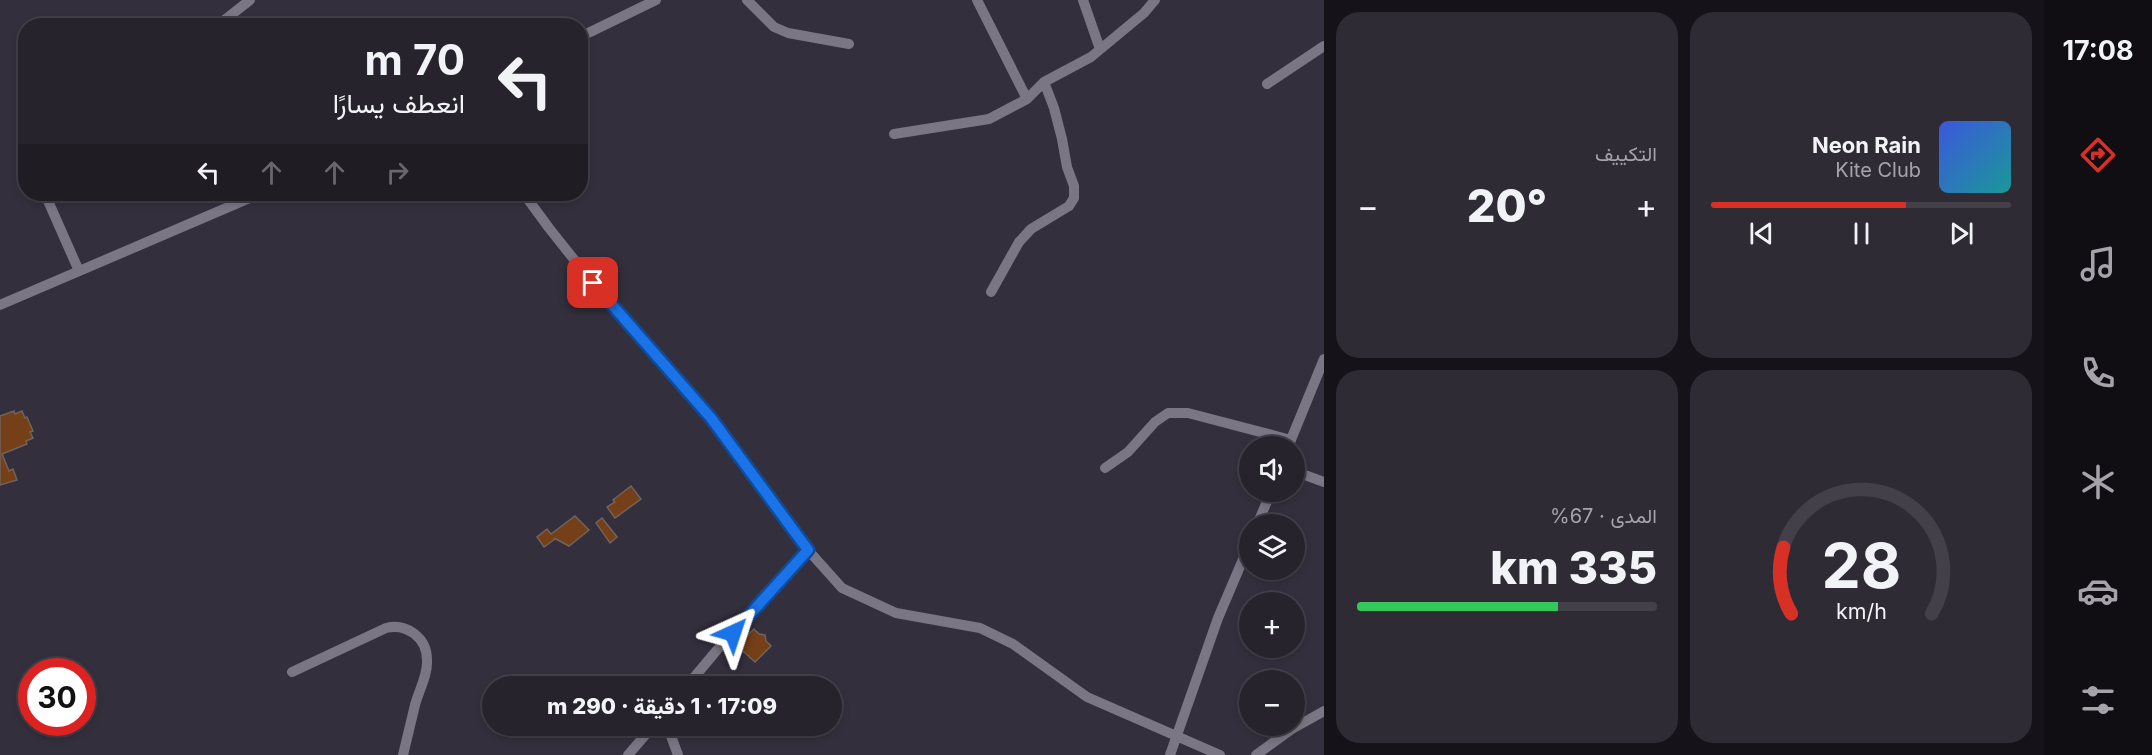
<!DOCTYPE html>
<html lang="ar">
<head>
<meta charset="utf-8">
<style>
	body { margin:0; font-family:Inter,Vazirmatn,sans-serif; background:#2f2b35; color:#f1f3f6; direction:rtl; height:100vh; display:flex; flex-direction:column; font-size:22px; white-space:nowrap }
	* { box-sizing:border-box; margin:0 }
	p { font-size:20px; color:#a4a4aa }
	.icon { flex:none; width:33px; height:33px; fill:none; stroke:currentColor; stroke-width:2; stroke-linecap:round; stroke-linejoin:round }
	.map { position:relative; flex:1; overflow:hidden; direction:ltr }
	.panel { display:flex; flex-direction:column; gap:12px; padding:12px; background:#151319; width:720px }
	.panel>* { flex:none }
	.top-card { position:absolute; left:18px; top:18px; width:570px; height:183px; border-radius:24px; box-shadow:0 3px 9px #0003,0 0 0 2px #434049; direction:rtl; background:#27232d; color:#f1f3f6; overflow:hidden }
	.controls { position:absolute; left:1239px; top:436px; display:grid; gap:12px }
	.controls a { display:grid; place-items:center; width:66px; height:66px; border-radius:50%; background:#27232d; box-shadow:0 3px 9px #0003,0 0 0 2px #434049; font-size:30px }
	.speed { position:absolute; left:18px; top:658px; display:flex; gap:12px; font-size:30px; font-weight:700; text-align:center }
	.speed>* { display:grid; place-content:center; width:78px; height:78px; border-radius:50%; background:#27232d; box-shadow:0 3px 9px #0003,0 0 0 2px #434049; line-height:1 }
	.speed .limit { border:9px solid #d22; background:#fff; color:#111 }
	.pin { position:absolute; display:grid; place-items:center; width:51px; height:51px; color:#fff; margin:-26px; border-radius:12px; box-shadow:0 3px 9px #0006 }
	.me { position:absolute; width:66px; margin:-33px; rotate:42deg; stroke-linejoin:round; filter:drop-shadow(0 0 4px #0008) }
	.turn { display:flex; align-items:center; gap:21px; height:126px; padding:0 24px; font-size:27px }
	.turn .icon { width:78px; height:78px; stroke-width:2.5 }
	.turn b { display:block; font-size:42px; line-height:51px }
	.lanes { display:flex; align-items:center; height:57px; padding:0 24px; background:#0003; justify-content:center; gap:30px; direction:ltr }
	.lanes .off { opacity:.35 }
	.big { font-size:45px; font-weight:800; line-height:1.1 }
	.panel .widget { flex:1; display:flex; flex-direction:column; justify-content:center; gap:9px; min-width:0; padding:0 21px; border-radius:24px; background:#2f2b35 }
	.panel .dial { align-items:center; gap:0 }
	.dial svg { height:156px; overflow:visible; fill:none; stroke:#434049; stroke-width:7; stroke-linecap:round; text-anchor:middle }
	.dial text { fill:#f1f3f6; stroke:none }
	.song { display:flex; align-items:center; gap:18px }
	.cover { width:72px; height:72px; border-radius:9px; background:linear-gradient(135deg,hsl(230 70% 55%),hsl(180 70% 35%)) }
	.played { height:6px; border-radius:3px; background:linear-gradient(90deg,#d93025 65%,#434049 65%) }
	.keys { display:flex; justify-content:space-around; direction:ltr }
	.heat { display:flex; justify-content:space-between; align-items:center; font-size:33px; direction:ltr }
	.charge { height:9px; border-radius:4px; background:linear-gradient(90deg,#34c759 67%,#434049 0) }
	.panel .tiles { flex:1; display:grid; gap:12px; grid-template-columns:repeat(2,1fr) }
	.trip { position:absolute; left:482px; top:676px; width:360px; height:60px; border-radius:30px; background:#27232d; box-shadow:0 3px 9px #0003,0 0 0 2px #434049; font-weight:800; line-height:60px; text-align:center; direction:rtl }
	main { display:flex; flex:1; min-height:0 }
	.dock { display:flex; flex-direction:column; width:108px; justify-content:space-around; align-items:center; background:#100e12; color:#a4a4aa }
	.dock .icon { width:42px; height:42px }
	.dock .on { color:#d93025 }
	.dock b { font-size:27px; color:#f1f3f6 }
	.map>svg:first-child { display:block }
	.building { fill:#753f18; stroke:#71635b; stroke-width:1.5 }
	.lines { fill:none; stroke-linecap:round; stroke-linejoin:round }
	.street { stroke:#7b7684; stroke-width:10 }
	.route-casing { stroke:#114b97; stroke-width:15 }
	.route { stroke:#1a73e8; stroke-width:10 }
</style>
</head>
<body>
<main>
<nav class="dock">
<b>17:08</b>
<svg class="icon on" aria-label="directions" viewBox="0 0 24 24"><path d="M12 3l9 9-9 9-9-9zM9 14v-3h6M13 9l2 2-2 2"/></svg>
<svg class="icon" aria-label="music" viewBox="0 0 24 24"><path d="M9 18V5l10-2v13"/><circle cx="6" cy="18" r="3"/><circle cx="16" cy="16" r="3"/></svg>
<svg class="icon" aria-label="phone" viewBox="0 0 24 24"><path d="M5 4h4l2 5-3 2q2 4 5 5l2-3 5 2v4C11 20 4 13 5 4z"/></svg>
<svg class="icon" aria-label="climate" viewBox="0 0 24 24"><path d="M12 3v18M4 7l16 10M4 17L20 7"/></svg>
<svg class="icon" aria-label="car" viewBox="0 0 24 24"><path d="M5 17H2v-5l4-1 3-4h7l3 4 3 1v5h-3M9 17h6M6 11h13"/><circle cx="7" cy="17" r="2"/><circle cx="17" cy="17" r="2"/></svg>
<svg class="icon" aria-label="filters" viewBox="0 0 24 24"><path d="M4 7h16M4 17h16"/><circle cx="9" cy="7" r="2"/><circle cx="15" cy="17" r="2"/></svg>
</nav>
<section class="panel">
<div class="tiles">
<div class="widget">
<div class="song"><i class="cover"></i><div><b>Neon Rain</b><p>Kite Club</p></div></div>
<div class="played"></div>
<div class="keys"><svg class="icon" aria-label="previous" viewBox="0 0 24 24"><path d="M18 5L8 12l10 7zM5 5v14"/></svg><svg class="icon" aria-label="pause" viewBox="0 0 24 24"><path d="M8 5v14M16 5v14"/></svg><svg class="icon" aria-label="next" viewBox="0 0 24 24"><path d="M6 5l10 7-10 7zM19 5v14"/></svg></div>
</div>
<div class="widget"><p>التكييف</p>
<div class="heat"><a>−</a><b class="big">20°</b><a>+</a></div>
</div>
<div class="widget dial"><svg viewBox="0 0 100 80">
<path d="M14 69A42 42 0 1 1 86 69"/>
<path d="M14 69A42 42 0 0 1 10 35" stroke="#d93025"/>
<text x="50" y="56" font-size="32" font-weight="700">28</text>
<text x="50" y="72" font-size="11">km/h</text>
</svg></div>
<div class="widget"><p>المدى · 67%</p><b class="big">335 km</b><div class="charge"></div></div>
</div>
</section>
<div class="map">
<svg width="1324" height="755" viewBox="0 0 1324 755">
	<rect width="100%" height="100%" fill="#342f3c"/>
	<path class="building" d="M14,411L15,414L22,411L25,418L27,417L33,431L30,432L33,438L26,441L27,444L2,454L9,471L13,469L17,480L0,485V416Z
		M631,486L641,499L615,518L607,507L615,502L613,500Z
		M575,516L589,530L569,546L554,538L555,539L544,547L537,537L547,529L551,534Z
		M602,518L617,537L610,543L596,523Z
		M754,629L759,634L765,635L766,641L771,646L755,662L743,651L736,659L727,650L734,642L737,645Z"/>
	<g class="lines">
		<path class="street" d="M747,0L774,27L788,33L849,44
			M977,0L1027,99
			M1083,0L1100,49
			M217,26L250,0
			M580,37L656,0
			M1267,84L1324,46
			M26,123L22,134L26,147
			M894,134L989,119L1027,99L1044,82L1091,57L1144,13L1155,0
			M45,194L79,271
			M524,194L549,228L607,301L711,418L808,550L842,588L896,613L980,628L1013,644L1087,697L1220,755
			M991,292L1019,242L1031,229L1069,206L1074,198V186L1067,167L1062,139L1054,108L1044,82
			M0,305L259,194
			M1288,447L1324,359
			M1105,468L1128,452L1155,422L1168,413H1188L1291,440
			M1294,471L1324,482
			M1257,525L1271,492
			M292,672L386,628C406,623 427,637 427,660C428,675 419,690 415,705C411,721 407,738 403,755
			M686,687L717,650L808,550
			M670,726L671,736L678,755
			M628,755L653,726
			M1170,755L1218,618L1250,543
			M1256,755L1292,729L1324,711"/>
	</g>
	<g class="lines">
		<g class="route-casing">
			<path id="route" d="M593,283L711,418L808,550L733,633"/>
		</g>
		<use href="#route" class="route"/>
	</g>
</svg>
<div class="controls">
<a><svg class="icon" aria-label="sound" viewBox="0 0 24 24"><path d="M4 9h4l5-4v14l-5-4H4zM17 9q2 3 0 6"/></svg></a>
<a><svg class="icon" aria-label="layers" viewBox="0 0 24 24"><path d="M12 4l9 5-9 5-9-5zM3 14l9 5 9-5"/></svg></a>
<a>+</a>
<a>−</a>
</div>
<div class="speed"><div class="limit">30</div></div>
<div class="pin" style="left:593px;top:283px;background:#d93025"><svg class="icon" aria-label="arrive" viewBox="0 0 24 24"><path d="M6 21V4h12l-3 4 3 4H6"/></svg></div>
<svg class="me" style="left:733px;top:633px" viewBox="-20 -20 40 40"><path d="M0-17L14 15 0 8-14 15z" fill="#1a73e8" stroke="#fff" stroke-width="4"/></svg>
<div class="trip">17:09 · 1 دقيقة · 290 m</div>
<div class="top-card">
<div class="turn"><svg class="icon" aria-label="left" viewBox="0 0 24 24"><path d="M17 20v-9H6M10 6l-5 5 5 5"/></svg><div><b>70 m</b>انعطف يسارًا</div></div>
<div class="lanes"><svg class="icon" aria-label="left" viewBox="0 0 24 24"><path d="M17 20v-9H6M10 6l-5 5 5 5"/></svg><svg class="icon off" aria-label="ahead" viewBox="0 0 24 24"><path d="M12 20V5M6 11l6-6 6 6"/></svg><svg class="icon off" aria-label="ahead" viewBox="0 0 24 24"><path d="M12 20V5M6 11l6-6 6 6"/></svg><svg class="icon off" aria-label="right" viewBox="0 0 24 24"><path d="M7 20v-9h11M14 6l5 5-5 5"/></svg></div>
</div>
</div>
</main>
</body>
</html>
